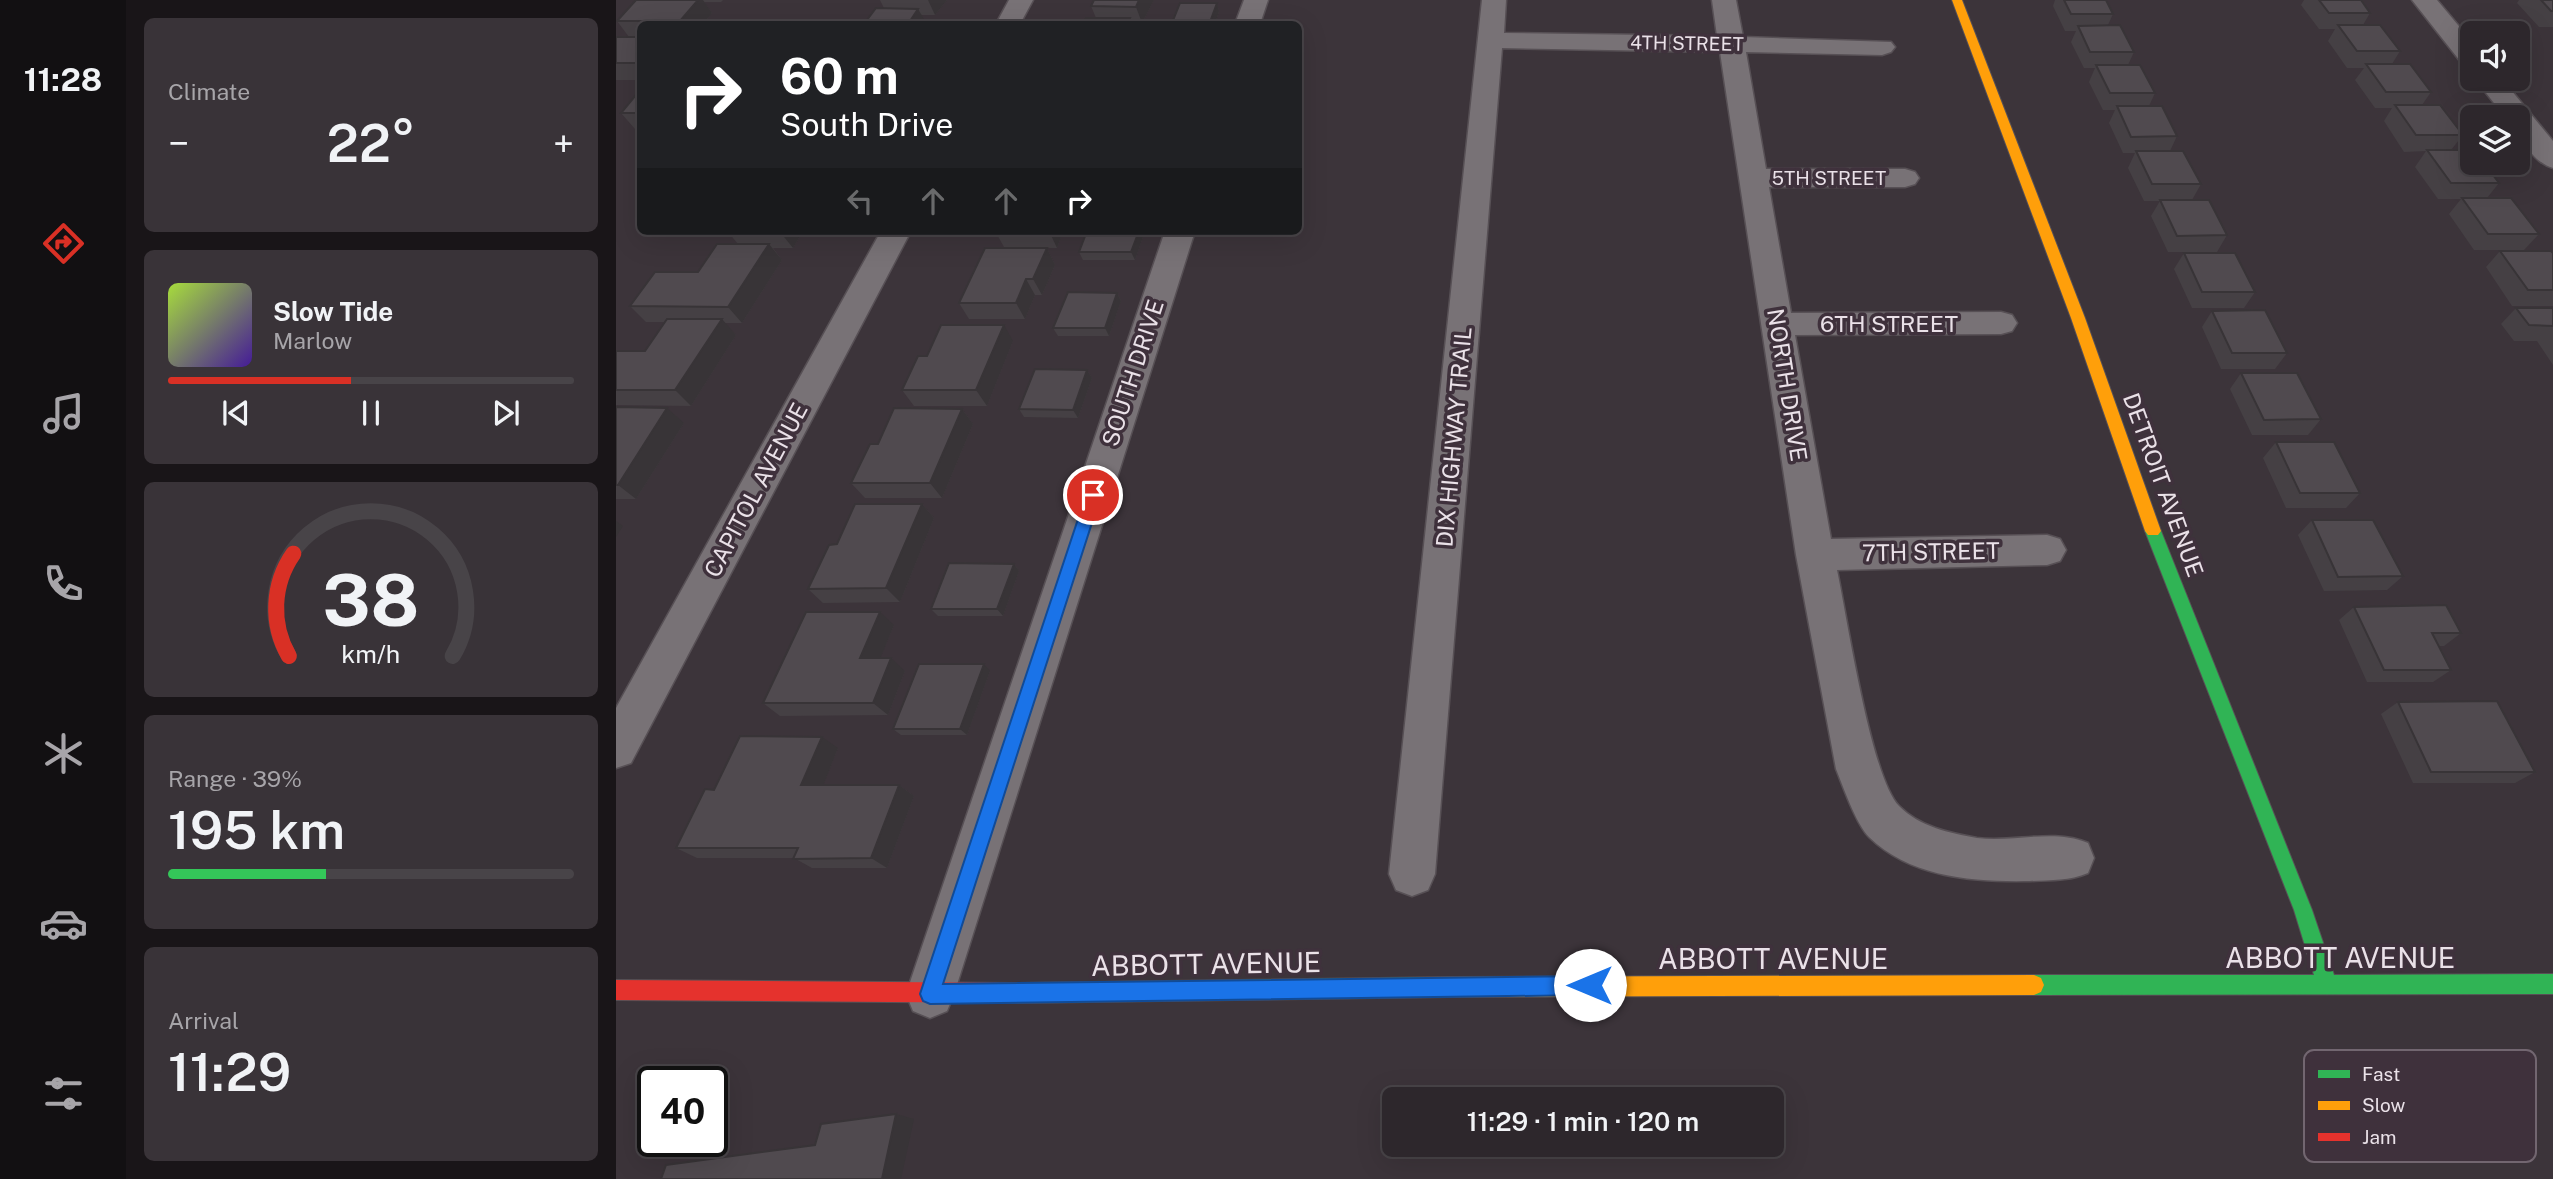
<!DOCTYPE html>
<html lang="en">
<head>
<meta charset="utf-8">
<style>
	body { margin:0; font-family:"Public Sans",sans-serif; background:#393338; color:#f1f3f6; height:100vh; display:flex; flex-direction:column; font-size:26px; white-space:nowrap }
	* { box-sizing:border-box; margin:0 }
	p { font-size:23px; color:#a7a5a9 }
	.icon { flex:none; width:38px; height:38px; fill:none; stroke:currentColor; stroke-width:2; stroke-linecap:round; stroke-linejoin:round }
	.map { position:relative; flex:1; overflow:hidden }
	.panel { display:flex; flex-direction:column; gap:18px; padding:18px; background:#191518; width:490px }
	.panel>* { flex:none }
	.hud { position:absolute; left:21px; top:21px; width:665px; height:214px; border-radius:10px; box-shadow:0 7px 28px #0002,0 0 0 2px #484448; background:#202124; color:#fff; overflow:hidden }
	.buttons { position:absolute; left:1844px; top:21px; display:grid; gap:14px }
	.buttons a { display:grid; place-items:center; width:70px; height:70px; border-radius:10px; background:#2d272c; box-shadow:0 7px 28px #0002,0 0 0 2px #484448; font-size:35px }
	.speed { position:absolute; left:21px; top:1066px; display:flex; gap:14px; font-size:35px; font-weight:700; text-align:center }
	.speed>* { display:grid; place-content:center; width:91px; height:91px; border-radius:50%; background:#2d272c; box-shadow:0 7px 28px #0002,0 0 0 2px #484448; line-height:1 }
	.speed .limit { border:4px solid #111; border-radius:10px; background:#fff; color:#111 }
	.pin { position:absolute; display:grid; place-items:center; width:60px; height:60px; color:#fff; margin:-30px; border:4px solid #fff; border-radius:50%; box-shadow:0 2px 7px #0007 }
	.me { position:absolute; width:77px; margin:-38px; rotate:270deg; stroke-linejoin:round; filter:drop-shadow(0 0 5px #0008) }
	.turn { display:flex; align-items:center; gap:24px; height:147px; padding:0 28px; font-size:32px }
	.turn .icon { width:91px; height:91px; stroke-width:2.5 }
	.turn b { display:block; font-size:49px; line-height:60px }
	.lanes { display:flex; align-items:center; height:66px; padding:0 28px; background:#0003; justify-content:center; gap:35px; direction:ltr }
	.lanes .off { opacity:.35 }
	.big { font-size:52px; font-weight:600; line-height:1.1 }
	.panel .card { flex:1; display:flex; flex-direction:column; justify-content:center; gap:10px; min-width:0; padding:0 24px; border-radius:10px; background:#393338 }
	.panel .dial { align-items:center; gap:0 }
	.dial svg { height:182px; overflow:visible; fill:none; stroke:#484448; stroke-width:7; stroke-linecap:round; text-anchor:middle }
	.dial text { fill:#f1f3f6; stroke:none }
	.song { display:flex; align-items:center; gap:21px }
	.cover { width:84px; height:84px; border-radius:10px; background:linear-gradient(135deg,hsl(80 70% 55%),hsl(260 70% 35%)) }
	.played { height:7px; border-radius:4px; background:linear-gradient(90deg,#d93025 45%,#484448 45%) }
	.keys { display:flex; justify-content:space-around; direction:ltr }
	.heat { display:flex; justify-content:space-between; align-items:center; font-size:38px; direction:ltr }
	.charge { height:10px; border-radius:5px; background:linear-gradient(90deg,#34c759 39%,#484448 0) }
	.trip { position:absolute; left:766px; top:1087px; width:402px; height:70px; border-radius:10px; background:#2d272c; box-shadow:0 7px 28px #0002,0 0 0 2px #484448; font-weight:600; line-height:70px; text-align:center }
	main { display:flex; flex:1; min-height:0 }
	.tab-bar { display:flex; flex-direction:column; width:126px; justify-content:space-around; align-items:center; background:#121012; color:#a7a5a9 }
	.tab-bar .icon { width:49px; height:49px }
	.tab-bar .selected { color:#d93025 }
	.tab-bar b { font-size:32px; color:#f1f3f6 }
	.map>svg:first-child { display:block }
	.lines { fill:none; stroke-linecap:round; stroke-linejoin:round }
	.street-casing { stroke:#575055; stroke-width:3 }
	.fast-casing { stroke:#575055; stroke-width:2 }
	.slow-casing { stroke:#575055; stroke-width:2 }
	.jam-casing { stroke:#575055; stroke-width:2 }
	.street { fill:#787276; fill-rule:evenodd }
	.fast { fill:#30b455; fill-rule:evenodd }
	.slow { fill:#ff9f0a; fill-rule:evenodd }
	.jam { fill:#e5322d; fill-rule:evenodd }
	.wall { fill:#454044 }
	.shaded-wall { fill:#383437 }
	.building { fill:#504a4f; stroke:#383437; stroke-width:2 }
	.route { fill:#1a73e8; stroke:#114b97; stroke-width:2 }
	.labels { text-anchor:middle; stroke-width:7; stroke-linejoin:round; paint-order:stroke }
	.far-street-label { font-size:19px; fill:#eae1e8; stroke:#3f313c }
	.street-label { font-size:23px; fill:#eae1e8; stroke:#3f313c }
	.near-street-label { font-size:28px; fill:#eae1e8; stroke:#3f313c }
	.key { fill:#3f313c; stroke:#726670; stroke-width:2 }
	.key-label { font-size:19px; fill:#eae1e8 }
</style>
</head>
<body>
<main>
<nav class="tab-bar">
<b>11:28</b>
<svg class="icon selected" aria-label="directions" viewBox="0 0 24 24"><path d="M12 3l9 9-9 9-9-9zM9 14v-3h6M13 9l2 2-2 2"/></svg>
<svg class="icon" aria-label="music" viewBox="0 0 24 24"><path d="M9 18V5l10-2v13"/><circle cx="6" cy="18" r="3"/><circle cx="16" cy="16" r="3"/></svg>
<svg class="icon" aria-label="phone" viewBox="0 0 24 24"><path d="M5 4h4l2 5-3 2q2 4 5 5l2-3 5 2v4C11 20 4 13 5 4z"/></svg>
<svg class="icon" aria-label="climate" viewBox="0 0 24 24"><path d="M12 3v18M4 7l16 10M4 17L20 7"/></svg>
<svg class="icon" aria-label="car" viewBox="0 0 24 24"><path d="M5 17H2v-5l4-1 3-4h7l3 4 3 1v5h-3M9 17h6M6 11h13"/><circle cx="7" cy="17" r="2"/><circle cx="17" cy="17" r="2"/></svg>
<svg class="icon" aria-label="filters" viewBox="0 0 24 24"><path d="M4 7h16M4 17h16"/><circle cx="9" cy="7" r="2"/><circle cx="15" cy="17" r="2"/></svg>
</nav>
<section class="panel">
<div class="card"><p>Climate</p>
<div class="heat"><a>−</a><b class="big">22°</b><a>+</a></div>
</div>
<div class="card">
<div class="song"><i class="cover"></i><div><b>Slow Tide</b><p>Marlow</p></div></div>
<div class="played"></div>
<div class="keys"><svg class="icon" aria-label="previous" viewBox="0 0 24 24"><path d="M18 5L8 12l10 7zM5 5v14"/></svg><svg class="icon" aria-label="pause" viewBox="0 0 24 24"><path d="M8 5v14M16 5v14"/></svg><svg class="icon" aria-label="next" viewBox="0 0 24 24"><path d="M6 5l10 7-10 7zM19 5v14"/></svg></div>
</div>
<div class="card dial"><svg viewBox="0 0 100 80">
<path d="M14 69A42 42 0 1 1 86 69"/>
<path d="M14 69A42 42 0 0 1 16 24" stroke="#d93025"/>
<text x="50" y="56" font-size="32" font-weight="700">38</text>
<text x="50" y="72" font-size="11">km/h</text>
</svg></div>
<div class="card"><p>Range · 39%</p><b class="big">195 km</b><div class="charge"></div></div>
<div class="card"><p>Arrival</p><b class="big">11:29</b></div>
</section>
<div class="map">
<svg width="1937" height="1179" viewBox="0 0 1937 1179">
	<rect width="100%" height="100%" fill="#3c343a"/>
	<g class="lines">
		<g class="street-casing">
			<path id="street" d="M393,0H417L404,24H380Z
				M628,0H652L644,24H619Z
				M866,0H890L888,33L1101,36L1096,0H1120L1127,37L1275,42L1279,47L1275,52L1266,55L1130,52L1150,169H1289L1299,172L1303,178L1299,184L1289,187H1153L1175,313L1385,312L1396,315L1401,323L1396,331L1385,334L1179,335L1215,539L1431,535L1444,539L1450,550L1444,561L1431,565L1221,570C1231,617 1255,778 1283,806C1304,827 1333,833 1361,838C1398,843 1437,828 1472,843L1478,858L1472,873C1453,881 1434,880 1414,881C1358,882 1295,878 1253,837C1240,824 1227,786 1220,769L1180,555L1104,52L886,48L819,874L812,890L796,896L780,890L773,874Z
				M1796,0H1821L1857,43V68L1848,66Z
				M1859,79H1886L1937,141V168C1916,162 1902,137 1902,117H1889Z
				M265,231H295L15,763L0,768V708Z
				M549,231H579L338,994L331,1011L314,1018L297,1011L290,994Z"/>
		</g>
		<g class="fast-casing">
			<path id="fast" d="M1537,525L1542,527L1545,531L1696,910L1718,975L1937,974V994L1418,995L1411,992L1408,985L1411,978L1418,975H1698L1678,910L1529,531L1532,527Z
				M834,977L841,980L844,987L841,994L834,997L402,1003L395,1000L392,993L395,986L402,983Z"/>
		</g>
		<g class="slow-casing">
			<path id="slow" d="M1336,0H1346L1469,318L1545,531L1542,535H1532L1529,531L1455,318Z
				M1418,975L1425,978L1428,985L1425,992L1418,995L834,997L827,994L824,987L827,980L834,977Z"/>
		</g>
		<g class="jam-casing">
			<path id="jam" d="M0,980L402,983L409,986L412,993L409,1000L402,1003L0,1000Z"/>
		</g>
		<use href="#street" class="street"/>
		<use href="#fast" class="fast"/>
		<use href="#slow" class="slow"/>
		<use href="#jam" class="jam"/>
	</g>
	<path class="wall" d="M20,0H107L105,2H88L96,13L87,24H24V80H0V37H13L1,21Z
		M264,0H331L319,15H306L268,8Z
		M478,0H538L526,23H516V24H466L480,18L475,6Z
		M1439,0H1490L1497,14L1492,25L1518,52L1512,65L1539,93L1533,106L1561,136L1554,151L1585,184L1576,200L1611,235L1601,252H1552L1535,216L1544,201H1528L1512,168L1519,153H1507L1493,123L1499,110H1487L1473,82L1479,68H1468L1455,42L1460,31H1449L1437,6Z
		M1688,0H1745L1754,13L1747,25L1784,51L1776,64L1815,92L1806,105L1847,135L1835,150L1883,183L1871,198L1923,234L1908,250H1858L1833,214L1845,199H1822L1799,167L1810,151L1788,152L1768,121L1776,108H1759L1739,80L1748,68H1731L1712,41L1719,29H1703L1685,5Z
		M1903,0H1937V27H1923L1901,3Z
		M601,3L603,11L599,24H557L556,23Z
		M5,113H24V129H19Z
		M187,231L177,248H157L166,260L126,323H108L120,335L75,406L0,405V351H29L48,322H30L14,306L82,272L122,244L112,232Z
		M379,231H447L441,248L388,247Z
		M529,231L519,260H467L463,252Z
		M431,248L439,265L426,295H419L409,319H353L343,303Z
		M1884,251L1937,253V306H1896L1870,267Z
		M1568,253L1639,292L1628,308H1576L1558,269Z
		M501,293L505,301L493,336H442L437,328Z
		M1900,308H1937V365L1921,341H1898L1885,324Z
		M1596,311L1671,353L1659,369H1605L1586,327Z
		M397,341L371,406H298L286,390Z
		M471,370L476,378L462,418L408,417L403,409Z
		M1625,373L1705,419L1692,435H1636L1614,389Z
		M0,407L68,423L20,499H0Z
		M346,409L357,424L326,498H249L235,483L262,444Z
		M1660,442L1744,493L1730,508H1670L1647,458Z
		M306,504L318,518L284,602L207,603L192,589L221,544Z
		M1696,520L1787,576L1771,590L1708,591L1682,535Z
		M398,564L403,571L387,616H322L315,609Z
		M1738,607L1845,633L1828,646H1823L1835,670L1817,682H1751L1723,620Z
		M278,625L264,658L289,671L272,715L164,716L147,703Z
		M374,671L351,735H285L277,729Z
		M1782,702L1919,772L1899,783H1797L1765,714Z
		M222,748L207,785H283L298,796L271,868H196L178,858H81L60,848Z"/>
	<path class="shaded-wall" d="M82,0H87L96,13L87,24H66L64,21Z
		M312,0H331L319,15Z
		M523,0H538L526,23L520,7Z
		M601,3L603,11L599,24H594V22Z
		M302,9L311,24H292Z
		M165,231H187L177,248L164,232Z
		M433,231H447L441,248Z
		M523,231H529L519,260L515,252Z
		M153,244L166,260L126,323L112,307Z
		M431,248L439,265L426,295L417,279Z
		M410,279L419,295L409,319L400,303Z
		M501,293L505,301L493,336L489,328Z
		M106,319L120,335L75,406L59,390Z
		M388,325L397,341L371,406L360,390Z
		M471,370L476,378L462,418L457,410Z
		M51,408L68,423L20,499L2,485Z
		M346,409L357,424L326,498L314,483Z
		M306,504L318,518L284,602L270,588Z
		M0,521L7,526L0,537Z
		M398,564L403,571L387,616L381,609Z
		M264,612L278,625L259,671L244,658Z
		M275,658L289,671L272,715L257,703Z
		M368,664L374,671L351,735L344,729Z
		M206,737L222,748L203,796L185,785Z
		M283,785L298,796L271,868L255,858Z
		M280,1114L298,1119L285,1179H266Z"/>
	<path class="building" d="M20,0H82L64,21H1Z
		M478,0H523L520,7L475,6Z
		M1448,0H1490L1497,14H1455Z
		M1703,0H1745L1754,13H1713Z
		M1925,0H1937V11H1935Z
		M564,3H601L594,22L556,23Z
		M260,8L302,9L292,24H248Z
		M470,18H514L511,24H466Z
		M1504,25L1518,52H1474L1462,26Z
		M1722,25H1764L1784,51H1741Z
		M0,37H24V63H0Z
		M1750,64H1794L1815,92H1770Z
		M1480,65H1524L1539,93H1494Z
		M24,90V113H5Z
		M1779,105H1824L1847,135H1800Z
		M1501,106H1546L1561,136L1515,137Z
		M1811,150H1857V163H1868L1883,183H1835Z
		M1520,151H1567L1585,184H1536Z
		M1846,198H1895L1923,234H1872Z
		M1544,200H1593L1611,235L1561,236Z
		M113,231H165L164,232H112Z
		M471,231H523L515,252H463Z
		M101,244H153L112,307L14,306L39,272H82Z
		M369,248H431L417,279H410L400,303H343Z
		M1884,251H1935L1937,253V290H1912Z
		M1568,253H1619L1639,292H1586Z
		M452,292L501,293L489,328H437Z
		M1900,308H1937V326L1913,325Z
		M1649,310L1671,353H1616L1596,311Z
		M51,319H106L59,390H0V351H29Z
		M325,325H388L360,390H286L302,356H311Z
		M419,369L471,370L457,410L403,409Z
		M1625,373H1681L1705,419L1648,420Z
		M0,407L51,408L2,485H0Z
		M278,408L346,409L314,483H235L254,444H262Z
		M1660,442H1718L1744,493H1684Z
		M239,504H306L270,588L192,589L213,545L221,544Z
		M1696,520H1757L1787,576L1722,577Z
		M333,563L398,564L381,609H315Z
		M1830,605L1845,633H1816L1835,670H1768L1738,607Z
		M190,612H264L244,658H275L257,703H147Z
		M303,664H368L344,729H277Z
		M1881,701L1919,772H1815L1782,702Z
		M124,736L206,737L185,785H283L255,858L177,859L182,848H60L89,789L98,790Z
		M280,1114L266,1179H45L50,1165L199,1145L205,1124Z"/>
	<path class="route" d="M477,489L485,495L327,984L974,976L981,978L984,985L981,992L974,995L314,1004L307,1001L304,994L470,495Z"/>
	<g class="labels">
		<g class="far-street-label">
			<text transform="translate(1071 43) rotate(1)" y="7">4TH STREET</text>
			<text x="1213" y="185">5TH STREET</text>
		</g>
		<g class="street-label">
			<text x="1273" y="332">6TH STREET</text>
			<text transform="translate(517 373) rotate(-72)" y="8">SOUTH DRIVE</text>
			<text transform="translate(1171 385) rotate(81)" y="8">NORTH DRIVE</text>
			<text transform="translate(838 437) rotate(-85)" y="8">DIX HIGHWAY TRAIL</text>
			<text transform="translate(1547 485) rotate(70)" y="8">DETROIT AVENUE</text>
			<text transform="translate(140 490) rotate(-62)" y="8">CAPITOL AVENUE</text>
			<text transform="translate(1315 552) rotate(-1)" y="8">7TH STREET</text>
		</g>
		<g class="near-street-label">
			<text x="1724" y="968">ABBOTT AVENUE</text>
			<text x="1157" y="969">ABBOTT AVENUE</text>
			<text transform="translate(590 964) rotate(-1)" y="10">ABBOTT AVENUE</text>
		</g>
	</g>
	<rect x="1688" y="1050" width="232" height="112" rx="10" class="key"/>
	<rect x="1702" y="1070" width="32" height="8" fill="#30b455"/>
	<rect x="1702" y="1101" width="32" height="9" fill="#ff9f0a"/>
	<rect x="1702" y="1133" width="32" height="8" fill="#e5322d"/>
	<g class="key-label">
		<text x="1746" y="1081">Fast</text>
		<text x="1746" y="1112">Slow</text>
		<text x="1746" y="1144">Jam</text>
	</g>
</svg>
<div class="buttons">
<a><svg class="icon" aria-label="sound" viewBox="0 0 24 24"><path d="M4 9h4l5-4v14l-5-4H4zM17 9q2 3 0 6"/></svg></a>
<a><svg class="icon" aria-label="layers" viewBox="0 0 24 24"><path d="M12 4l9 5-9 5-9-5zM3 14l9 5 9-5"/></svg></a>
</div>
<div class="speed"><div class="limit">40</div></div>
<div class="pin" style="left:477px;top:495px;background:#d93025"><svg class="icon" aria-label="arrive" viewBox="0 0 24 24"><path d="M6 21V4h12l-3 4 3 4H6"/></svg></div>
<svg class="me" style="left:974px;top:985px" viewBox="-20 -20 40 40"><circle r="19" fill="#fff"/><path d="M0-13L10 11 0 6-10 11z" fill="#1a73e8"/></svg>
<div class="trip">11:29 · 1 min · 120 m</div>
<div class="hud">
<div class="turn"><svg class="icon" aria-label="right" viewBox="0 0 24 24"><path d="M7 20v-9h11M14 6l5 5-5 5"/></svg><div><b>60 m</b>South Drive</div></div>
<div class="lanes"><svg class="icon off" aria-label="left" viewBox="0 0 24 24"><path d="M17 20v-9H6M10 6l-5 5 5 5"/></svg><svg class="icon off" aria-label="ahead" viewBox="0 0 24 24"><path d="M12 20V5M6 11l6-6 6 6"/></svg><svg class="icon off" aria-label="ahead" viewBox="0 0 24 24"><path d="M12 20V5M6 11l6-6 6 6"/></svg><svg class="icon" aria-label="right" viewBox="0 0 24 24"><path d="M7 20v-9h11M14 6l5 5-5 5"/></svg></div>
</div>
</div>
</main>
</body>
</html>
